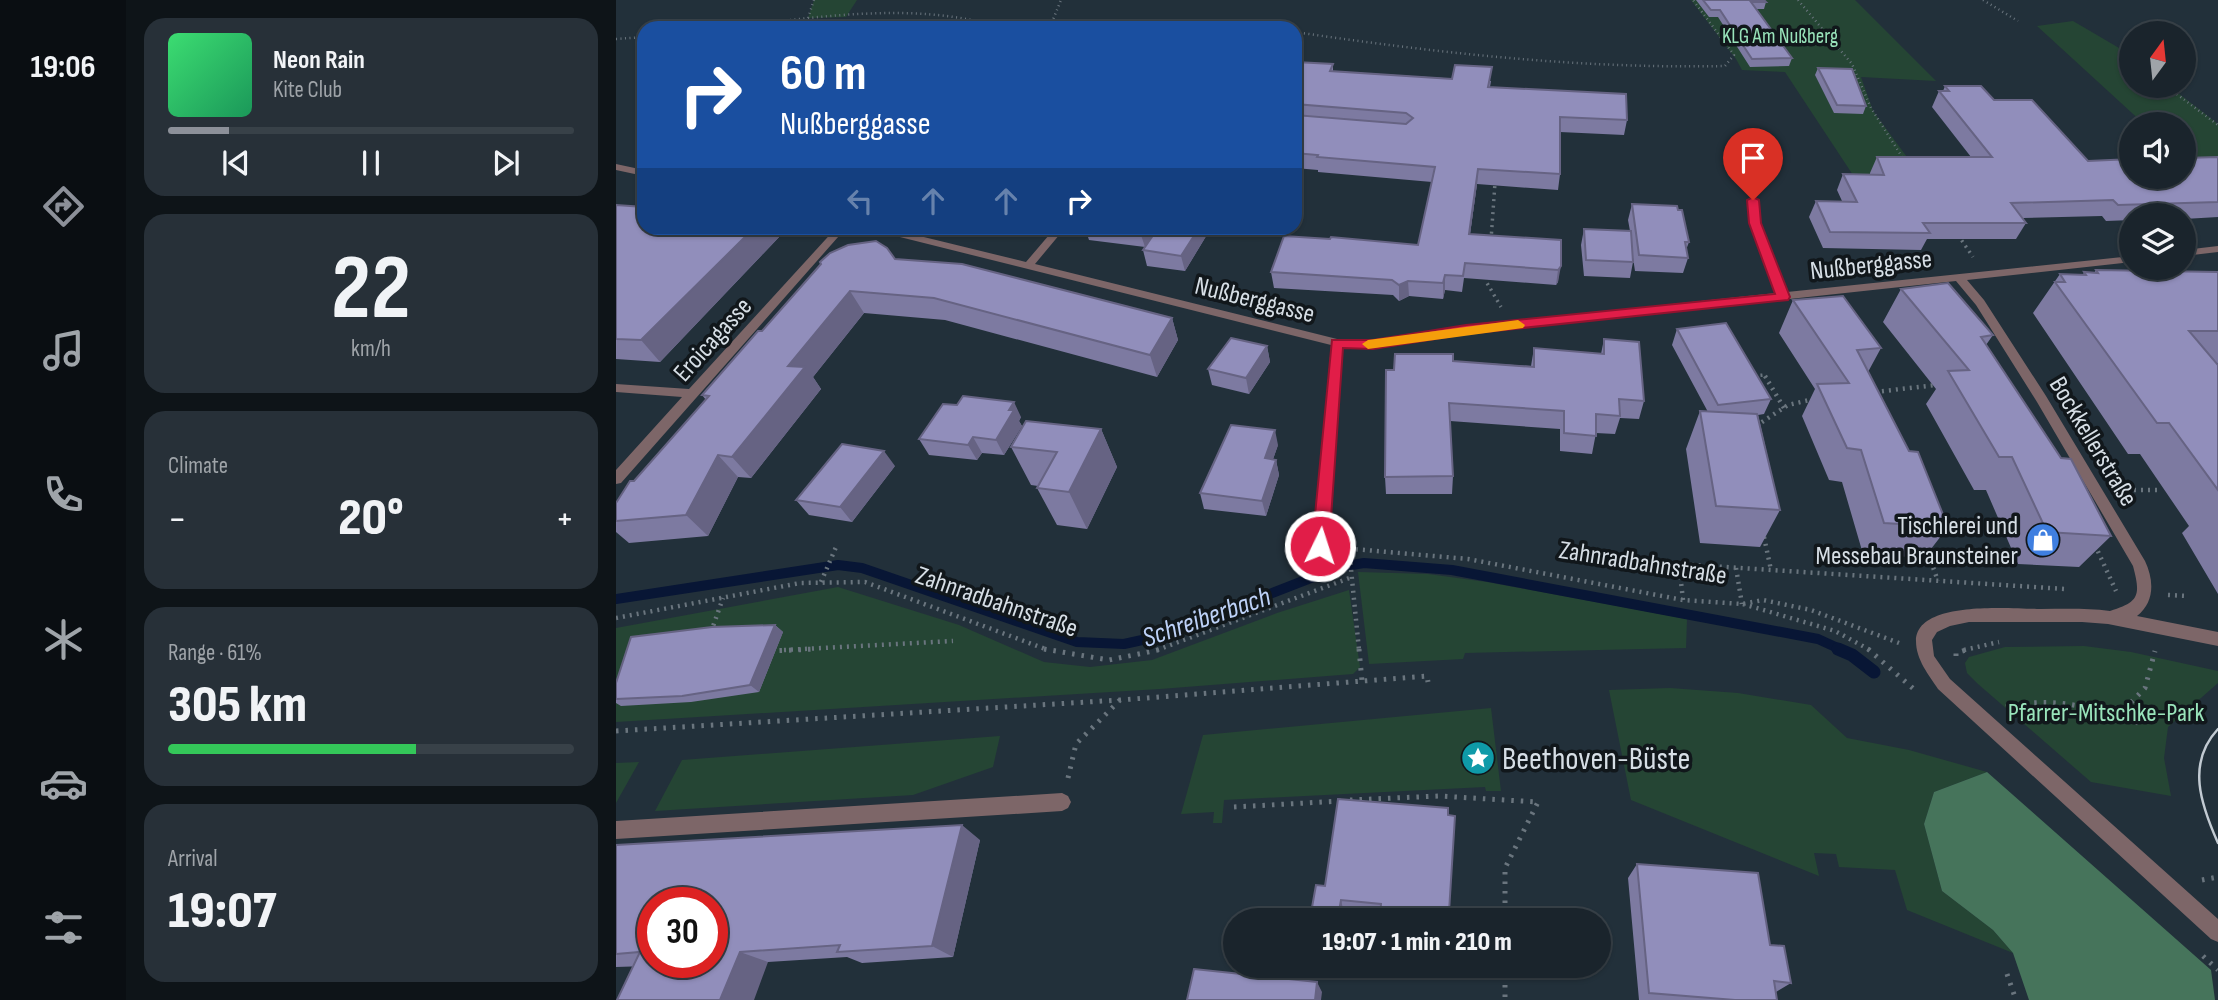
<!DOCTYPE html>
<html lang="en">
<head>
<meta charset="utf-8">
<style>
	body { margin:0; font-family:"Sofia Sans Condensed",sans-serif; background:#273038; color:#f1f3f6; height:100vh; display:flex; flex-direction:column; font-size:26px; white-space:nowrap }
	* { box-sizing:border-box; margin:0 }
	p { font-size:23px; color:#9fa4a9 }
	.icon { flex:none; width:38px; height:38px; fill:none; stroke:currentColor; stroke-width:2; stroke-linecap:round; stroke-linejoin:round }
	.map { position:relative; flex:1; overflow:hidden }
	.drawer { display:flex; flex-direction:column; gap:18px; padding:18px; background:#0e1418; width:490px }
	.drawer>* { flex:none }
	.top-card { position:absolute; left:21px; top:21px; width:665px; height:214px; border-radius:21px; box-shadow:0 2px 5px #0004,0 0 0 2px #384148; background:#1a4fa0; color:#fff; overflow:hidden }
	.needle { width:46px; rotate:15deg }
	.controls { position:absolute; left:1503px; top:21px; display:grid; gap:14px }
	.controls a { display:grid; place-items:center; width:77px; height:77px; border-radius:50%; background:#1a242c; box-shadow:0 2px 5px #0004,0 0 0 2px #384148; font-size:35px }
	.speed { position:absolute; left:21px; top:887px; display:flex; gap:14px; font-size:35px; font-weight:700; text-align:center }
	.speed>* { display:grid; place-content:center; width:91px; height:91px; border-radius:50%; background:#1a242c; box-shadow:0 2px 5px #0004,0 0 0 2px #384148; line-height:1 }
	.speed .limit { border:10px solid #d22; background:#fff; color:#111 }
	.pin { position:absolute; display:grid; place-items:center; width:60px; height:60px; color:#fff; margin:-72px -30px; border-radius:50% 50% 50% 0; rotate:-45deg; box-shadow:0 0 7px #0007 }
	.pin .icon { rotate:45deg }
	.me { position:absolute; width:77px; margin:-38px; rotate:4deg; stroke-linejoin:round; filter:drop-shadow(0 0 5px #0008) }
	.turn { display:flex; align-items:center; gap:24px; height:147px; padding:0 28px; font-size:32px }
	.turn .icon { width:91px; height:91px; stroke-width:2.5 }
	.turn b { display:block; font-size:49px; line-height:60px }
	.lanes { display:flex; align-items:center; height:66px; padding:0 28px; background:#0003; justify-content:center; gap:35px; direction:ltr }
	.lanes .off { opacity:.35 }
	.big { font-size:52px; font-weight:800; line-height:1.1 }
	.drawer .card { flex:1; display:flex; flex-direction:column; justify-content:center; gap:10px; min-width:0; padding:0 24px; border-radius:21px; background:#273038 }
	.drawer .dial { align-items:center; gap:0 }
	.dial b { font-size:91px; line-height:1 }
	.song { display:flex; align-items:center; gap:21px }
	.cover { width:84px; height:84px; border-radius:10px; background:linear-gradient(135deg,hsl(140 70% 55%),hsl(150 70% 35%)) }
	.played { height:7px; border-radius:4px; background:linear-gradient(90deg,#8c9099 15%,#384148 15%) }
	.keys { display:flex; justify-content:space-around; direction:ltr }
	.heat { display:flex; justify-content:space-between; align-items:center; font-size:38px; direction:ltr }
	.charge { height:10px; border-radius:5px; background:linear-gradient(90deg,#34c759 61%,#384148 0) }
	.trip { position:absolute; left:607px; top:908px; width:388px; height:70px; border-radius:35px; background:#1a242c; box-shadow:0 2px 5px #0004,0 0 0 2px #384148; font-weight:800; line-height:70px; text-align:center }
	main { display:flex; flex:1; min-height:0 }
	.dock { display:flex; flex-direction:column; width:126px; justify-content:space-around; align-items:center; background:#0a0e12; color:#9fa4a9 }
	.dock .icon { width:49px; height:49px }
	.dock .selected { color:#8c9099 }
	.dock b { font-size:32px; color:#f1f3f6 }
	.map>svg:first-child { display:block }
	.green { fill:#254534 }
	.forest { fill:#46745b }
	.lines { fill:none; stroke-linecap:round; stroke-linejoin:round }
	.stream-far1 { stroke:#081635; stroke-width:10 }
	.stream { stroke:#081635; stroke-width:13 }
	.path-far3 { stroke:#6a757e; stroke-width:2.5; stroke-dasharray:1 3.5; stroke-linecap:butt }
	.path-far2 { stroke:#6a757e; stroke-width:3.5; stroke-dasharray:2 4.5; stroke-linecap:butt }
	.path-far1 { stroke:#6a757e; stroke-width:4.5; stroke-dasharray:2 5; stroke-linecap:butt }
	.path { stroke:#6a757e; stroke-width:5; stroke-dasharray:2.5 7; stroke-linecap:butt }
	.street { fill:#7d6668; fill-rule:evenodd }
	.tram { stroke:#c2cad2; stroke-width:2.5 }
	.wall { fill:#7d7aa1 }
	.shaded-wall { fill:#666383 }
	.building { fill:#918ebb; stroke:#666383; stroke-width:2; fill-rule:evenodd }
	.route { fill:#e11d48; stroke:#92132f; stroke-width:2 }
	.slow { fill:#f59e0b }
	.labels { text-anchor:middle; stroke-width:7; stroke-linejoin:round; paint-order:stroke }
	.far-park-label { font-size:21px; fill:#99e4bb; stroke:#11171b }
	.street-label { font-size:26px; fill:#d6dee5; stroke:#11171b }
	.poi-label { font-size:26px; fill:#d6dee5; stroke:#11171b; text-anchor:end }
	.park-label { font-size:26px; fill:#99e4bb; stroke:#11171b }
	.water-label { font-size:28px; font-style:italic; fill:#bdd1f7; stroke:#11171b }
	.near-poi-label { font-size:32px; fill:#d6dee5; stroke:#11171b; text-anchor:start }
</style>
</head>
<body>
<main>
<nav class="dock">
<b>19:06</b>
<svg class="icon selected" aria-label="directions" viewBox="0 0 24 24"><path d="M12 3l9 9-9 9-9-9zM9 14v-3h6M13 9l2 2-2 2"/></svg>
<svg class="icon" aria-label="music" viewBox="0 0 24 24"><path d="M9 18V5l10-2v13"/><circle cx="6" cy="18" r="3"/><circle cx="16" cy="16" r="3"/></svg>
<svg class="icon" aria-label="phone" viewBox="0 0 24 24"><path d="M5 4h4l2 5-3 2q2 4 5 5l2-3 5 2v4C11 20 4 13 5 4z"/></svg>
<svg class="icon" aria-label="climate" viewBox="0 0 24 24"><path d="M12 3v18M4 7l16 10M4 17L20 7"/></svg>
<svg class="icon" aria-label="car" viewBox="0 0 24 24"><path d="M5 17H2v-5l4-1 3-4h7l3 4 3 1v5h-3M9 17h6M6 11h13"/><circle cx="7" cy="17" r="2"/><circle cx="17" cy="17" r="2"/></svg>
<svg class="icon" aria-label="filters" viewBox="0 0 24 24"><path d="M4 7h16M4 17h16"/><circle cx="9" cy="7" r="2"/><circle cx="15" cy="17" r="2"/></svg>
</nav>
<section class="drawer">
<div class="card">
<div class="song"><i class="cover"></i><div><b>Neon Rain</b><p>Kite Club</p></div></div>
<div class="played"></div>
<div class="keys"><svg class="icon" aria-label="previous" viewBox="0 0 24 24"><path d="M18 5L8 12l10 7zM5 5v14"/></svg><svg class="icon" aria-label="pause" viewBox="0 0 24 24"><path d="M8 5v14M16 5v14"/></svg><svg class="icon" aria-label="next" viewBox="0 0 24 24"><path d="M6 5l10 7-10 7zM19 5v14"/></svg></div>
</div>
<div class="card dial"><b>22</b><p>km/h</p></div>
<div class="card"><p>Climate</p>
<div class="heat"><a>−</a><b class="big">20°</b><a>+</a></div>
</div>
<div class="card"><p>Range · 61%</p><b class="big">305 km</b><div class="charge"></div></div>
<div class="card"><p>Arrival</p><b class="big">19:07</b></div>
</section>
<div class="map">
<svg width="1602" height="1000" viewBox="0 0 1602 1000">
	<rect width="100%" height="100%" fill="#22303a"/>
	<path class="green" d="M198,0H241L230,17L192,18Z
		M1075,0H1239L1320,81L1245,77L1257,111L1333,214L1264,216L1169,72L1126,70L1120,59Z
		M1457,21L1515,55L1516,86H1553L1602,124V189L1568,159V124H1528L1421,26Z
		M307,22L302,28H220L224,23Z
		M742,572L812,574L871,582L1071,619L1070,648L849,653L847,659L753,664Z
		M222,587L343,625L428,662L474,667L536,660L661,613L733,590L744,667L737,674L544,689L0,722V628Z
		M1468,646L1515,652L1602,671V683L1552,727L1548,758L1555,796L1475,782L1362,684L1351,673L1349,663L1353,657L1389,647Z
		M1054,688L1122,693L1195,705L1231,738L1293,750L1371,772L1318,792L1308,824L1326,891L1377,930L1397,953L1291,910L1279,870L1223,867L1220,854L1198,853L1203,876L1015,800L993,690Z
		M875,708L885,791H870L869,787L608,800L606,823H597L598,812L565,814L587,735Z
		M384,736L377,767L297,795L39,811L66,760Z
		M23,762L0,803V763Z"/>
	<path class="forest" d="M1371,772L1595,970L1599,1000H1413L1397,953L1377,930L1326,891L1308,824L1318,792Z"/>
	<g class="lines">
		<path class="stream-far1" d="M0,599L222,565L246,568L461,642L508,644L549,635L723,567L748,563L836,570L1202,639L1226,650"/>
		<path class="stream" d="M1222,649L1236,655L1258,672"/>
		<path class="path-far3" d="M1182,0L1236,64L1255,108L1288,160
			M1367,0L1402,21
			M192,18L198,0
			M434,27L445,0
			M107,28C195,18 301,0 386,28
			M392,28H552
			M679,32C822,53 964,69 1109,66L1118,55L1077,0
			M0,39L28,37
			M1550,86L1602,125"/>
		<path class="path-far2" d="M377,228L399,231L402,228
			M1342,235L1357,257
			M875,240L879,183
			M872,277L871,283L885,307
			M1138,376L1148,375L1150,378"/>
		<path class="path-far1" d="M1149,376L1168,408
			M1259,392L1320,385
			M1140,426L1172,405L1198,399
			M1504,490H1545
			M1148,537L1155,570
			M1479,545L1500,591
			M726,548L852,559L1067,600L1126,604L1147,600L1195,610L1283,643
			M1310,548L1322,581
			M733,549L743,650
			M1120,568L1126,604
			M205,582L220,547
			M1552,595L1572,596
			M1067,600L1063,564L1449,589
			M1127,604L1219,631L1254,650
			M0,618L184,583L249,582L432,650
			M95,632L107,598
			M168,650L337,641
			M541,650L736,577
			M1348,650L1383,642"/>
		<path class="path" d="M428,649L493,660L547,649
			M743,649L746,681
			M1252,649L1300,691
			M154,651L200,649
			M1340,656V653L1353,649
			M1390,707C1437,696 1477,707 1522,723
			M1502,716L1529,688L1539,651
			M0,731L504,700L811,676L812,682
			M452,778L460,744L504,700
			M734,800L823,796L922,802L889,868V920
			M618,807L725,801
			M1586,880L1602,877
			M1587,956L1602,970
			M889,966V1000
			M1391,974L1400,1000"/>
		<path class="street" d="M0,164L28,170V176L0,170Z
			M1137,197L1142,200L1144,223L1171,292L1516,256V262L1351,280L1368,300L1430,396L1529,561C1538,580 1539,602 1521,616L1602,632V646L1492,624L1466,622H1353L1334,626L1321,632L1316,640L1318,656L1334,679L1602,919V942L1595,939L1322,689C1313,675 1300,660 1300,641C1300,599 1398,609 1425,609C1448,609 1471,608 1494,611C1523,602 1525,596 1517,566L1421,402L1360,305L1340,281L850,334L757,348L727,347L711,546L709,550H699L697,546L715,345L256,230L255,228H271L410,262L439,228H449L419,264L721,339L757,340L850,326L1160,293L1134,223L1132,200Z
			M220,228H230L5,483L0,484V470L66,397L0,392V384L73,389Z
			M1602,246V252L1568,256V250Z
			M446,793L452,796L455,802L452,808L446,811L0,839V821Z"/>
		<path class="tram" d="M1602,729C1570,763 1585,805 1602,843"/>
	</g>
	<path class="wall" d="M1080,0H1148L1150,2L1148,9H1140L1176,58L1173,66L1134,67L1102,17H1093Z
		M679,62L717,64V71L875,81L874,87L1011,120L1008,135L944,132V174L942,190L861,184L854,234L945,240L942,282L940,285L848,278L846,292L829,290L827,299L793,296L783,301L777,295L658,288L655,272L802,245L816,182L702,172V170L679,168Z
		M1202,68L1250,106L1247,114L1218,113L1199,75Z
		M1329,86L1378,100L1472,161L1602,157V217L1568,219V215H1516V220L1490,221L1486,216L1407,218L1410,223L1400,239H1311L1305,250L1207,248L1193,217L1200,201H1226L1221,190L1227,174L1254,175V173L1261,157H1355L1316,107L1323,91H1327Z
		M1016,204L1073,242L1070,250L1072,258L1067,273L1019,271L1016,251L1017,262L1014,278L968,276L965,245L968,229L1014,231L1012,220Z
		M0,205L28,228H160L165,235L44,362L0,359Z
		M469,228H591L592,233L569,271L531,266L527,250L529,247L473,240Z
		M279,259L556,318L562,340L541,377L329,320L248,313L197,377L205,389L135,478L122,477L92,536L13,543L0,532V503L18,481L90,400L86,395L146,331Z
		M1480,270L1602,272V363H1600L1602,365V594L1566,533L1573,526L1524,454H1512L1417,313L1444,274L1467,275L1468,272L1478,273Z
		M1285,289L1377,335L1370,345L1495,536L1463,567L1402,564L1370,490H1358L1310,404L1320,389L1267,322Z
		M1177,300L1265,348L1252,372L1332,527L1308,558L1247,554L1226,482L1213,480L1186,416L1199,389L1163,333Z
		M1061,329L1155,399L1148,414L1142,415L1164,510L1144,547L1084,543L1070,449L1084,411L1092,412L1056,345Z
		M988,339L1028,401L1023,419L1004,418L999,434L980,433L976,454L944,451V429L834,421L837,476L836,494H770L769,477L778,370L837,361L915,366L918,348L985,354Z
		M651,346L654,362L633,394L596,385L592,369Z
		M341,405L405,417L403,421L406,426L388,455L366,453L361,460L313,455L303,439Z
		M485,429L501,467L471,529L441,525L421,488L422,486L415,485L395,447Z
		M662,445L657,459L660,460L663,475L650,516L588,509L584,493Z
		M279,466L236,522L193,515L180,500Z
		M159,625L167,632L143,692L75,702L5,706L0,703V683Z
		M832,815L839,816L832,920H764V916L728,913L727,920H698L695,913L709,886Z
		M364,840L337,957L246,963L231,957L152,962L0,967V845Z
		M1021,864L1154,945L1175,983L1160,992L1161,1000H1023L1012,878Z"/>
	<path class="shaded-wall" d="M862,169L861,184L852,249L853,234Z
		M138,228H160L165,235L44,362L25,340Z
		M527,228H542L529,247L524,232Z
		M583,228H591L592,233L569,271L565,256Z
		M945,266L942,282L940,285L942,270Z
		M829,275V290L827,299V283Z
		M792,281L793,296L783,301V285Z
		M234,291L248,313L197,377L205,389L135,478L116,457L172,366Z
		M556,318L562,340L541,377L534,355Z
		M651,346L654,362L633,394L630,378Z
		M398,402L405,417L403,421L406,426L388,455L380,440L393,410Z
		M485,429L501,467L471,529L453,492Z
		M659,430L662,445L652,474L649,458Z
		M357,437L366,453L361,460L352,445Z
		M268,451L279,466L236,522L224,507Z
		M102,455L122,477L92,536L70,515Z
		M660,460L663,475L650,516L646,501Z
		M159,625L167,632L143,692L134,685Z
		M346,825L364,840L337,957L316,946Z
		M725,900L728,913L727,920H723L722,917Z
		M124,952L152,962L138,1000H104Z
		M701,982L706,992L705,1000H699Z"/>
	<path class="building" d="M1087,0H1148L1150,2H1135L1176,58L1136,59L1104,10H1095Z
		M679,62L717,64L714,71L836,79L839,65L876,67L872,87L1010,94L1011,120L944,117V174L862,169L853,234L945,240V266L942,270L849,263L847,276L829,275L827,283L792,281L783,285L776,280L655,272L668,236L714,239L715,237L802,245L819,167L701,157L702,155L679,153V115L790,124L797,118L790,113L679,104Z
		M1202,68L1236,69L1250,106L1221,105Z
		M1329,86H1365L1378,100H1416L1472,161L1516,159V177H1568V158L1602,157V202L1502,205L1497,200L1395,203L1410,223H1307L1314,233L1214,232L1200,201L1241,202L1227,174L1268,175L1261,157H1376L1323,91H1333Z
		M1016,204L1061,206L1062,210H1066L1073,242H1069L1072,258L1023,255Z
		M0,205L28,207V228H138L25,340L0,339Z
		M494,228H527L524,232Z
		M542,228H583L565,256L527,250Z
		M968,229L1015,231L1017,262L970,260Z
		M260,241L271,248L279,259L346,264L556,318L534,355L318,298L234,291L172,366L189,367L116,457L102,455L70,515L0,521V503L14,481H18L93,396L86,395L142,331H146L205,264L204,262L214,253L232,245Z
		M1480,270L1602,272V331H1573L1602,365V490L1553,423H1541L1439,282H1449L1444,274L1470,275L1468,272L1482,273Z
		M1332,283L1377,335L1365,337L1445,458L1455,459L1495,536L1431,532L1396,457H1383L1332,371L1353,370L1285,289Z
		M1227,296L1265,348L1241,350L1293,451L1302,452L1332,527L1268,523L1245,450L1231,448L1201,384L1233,383L1177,300Z
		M1110,323L1155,399L1102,405L1061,329Z
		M615,338L651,346L630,378L592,369Z
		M988,339L1023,342L1028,401L1003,399L1004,416L980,414V436L948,433V411L833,403L837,476L769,477L770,370H778L779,354H837V361L918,367V348L988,354Z
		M347,396L398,402L393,410H398L380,440L357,437L352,445L303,439L327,404L341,405Z
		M1084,411L1141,414L1164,510L1100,506Z
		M410,421L485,429L453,492L421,488L441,452L395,447Z
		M615,425L659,430L649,458L660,460L646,501L584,493Z
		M226,444L268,451L224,507L180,500Z
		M159,625L134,685L66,696L0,699V683L15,637L96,627Z
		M722,799L832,808V815L839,816L833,912L827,911L826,920H764L765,904L725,900L722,917L695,913L700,885L709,886Z
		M346,825L316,946L221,952L224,945L124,952L104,1000H1L24,952L0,954V845ZM37,903H96V962H37Z
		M1021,864L1142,873L1154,945L1168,946L1175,983L1158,981L1161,1000H1119L1033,993Z
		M578,969L701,982L699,1000H571Z"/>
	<path class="route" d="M1137,197L1143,200L1145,223L1174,297L1172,300L850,334L757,349L727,348L713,546L710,551H698L696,546L716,340H757L850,325L1159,294L1133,223L1131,200Z"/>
	<path class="slow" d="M902,320L909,325L907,328L752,349L746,344L752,340Z"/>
	<defs>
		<g id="shop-disc" transform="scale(1.75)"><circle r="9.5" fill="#3f7fe0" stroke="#11171b"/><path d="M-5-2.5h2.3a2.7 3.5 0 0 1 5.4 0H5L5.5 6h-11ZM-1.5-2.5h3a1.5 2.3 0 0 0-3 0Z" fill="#fff"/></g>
		<g id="sight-disc" transform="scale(1.75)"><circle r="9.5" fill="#0f9aa8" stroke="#11171b"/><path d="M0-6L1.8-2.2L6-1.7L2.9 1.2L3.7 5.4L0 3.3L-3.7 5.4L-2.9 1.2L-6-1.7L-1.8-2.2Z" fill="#fff"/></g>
	</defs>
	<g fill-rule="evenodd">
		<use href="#shop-disc" x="1427" y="540"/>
		<use href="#sight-disc" x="862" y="758"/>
	</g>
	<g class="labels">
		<g class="far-park-label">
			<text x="1164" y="43">KLG Am Nußberg</text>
		</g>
		<g class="street-label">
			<text transform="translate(1255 264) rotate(-6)" y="9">Nußberggasse</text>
			<text transform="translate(639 299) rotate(14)" y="9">Nußberggasse</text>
			<text transform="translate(96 339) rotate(-48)" y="9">Eroicagasse</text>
			<text transform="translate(1478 441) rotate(59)" y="9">Bockkellerstraße</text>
			<text transform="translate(1027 562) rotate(9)" y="9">Zahnradbahnstraße</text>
			<text transform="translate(381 601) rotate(19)" y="9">Zahnradbahnstraße</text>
		</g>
		<g class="poi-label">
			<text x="1402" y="534">Tischlerei und<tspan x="1402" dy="30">Messebau Braunsteiner</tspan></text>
		</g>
		<g class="park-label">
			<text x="1490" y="721">Pfarrer-Mitschke-Park</text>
		</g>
		<g class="water-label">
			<text transform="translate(590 616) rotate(-19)" y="10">Schreiberbach</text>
		</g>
		<g class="near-poi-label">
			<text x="886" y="769">Beethoven-Büste</text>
		</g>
	</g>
</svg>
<div class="controls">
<a><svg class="needle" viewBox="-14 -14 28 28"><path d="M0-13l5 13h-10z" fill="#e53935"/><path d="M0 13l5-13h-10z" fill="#9fa4a9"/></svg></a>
<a><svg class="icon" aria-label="sound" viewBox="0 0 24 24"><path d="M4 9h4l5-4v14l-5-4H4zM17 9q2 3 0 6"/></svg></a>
<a><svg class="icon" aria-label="layers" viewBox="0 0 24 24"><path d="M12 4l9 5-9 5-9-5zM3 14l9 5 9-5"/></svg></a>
</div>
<div class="speed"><div class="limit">30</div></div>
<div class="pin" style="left:1137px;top:200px;background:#d93025"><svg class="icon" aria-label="arrive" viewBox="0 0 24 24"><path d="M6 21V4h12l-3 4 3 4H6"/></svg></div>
<svg class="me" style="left:704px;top:546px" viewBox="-20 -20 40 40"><circle r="17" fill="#e11d48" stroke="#fff" stroke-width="3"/><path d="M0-11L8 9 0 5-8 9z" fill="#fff"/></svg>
<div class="trip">19:07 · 1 min · 210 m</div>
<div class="top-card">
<div class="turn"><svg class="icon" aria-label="right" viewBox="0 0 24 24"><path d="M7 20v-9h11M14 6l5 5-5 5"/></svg><div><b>60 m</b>Nußberggasse</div></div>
<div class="lanes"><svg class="icon off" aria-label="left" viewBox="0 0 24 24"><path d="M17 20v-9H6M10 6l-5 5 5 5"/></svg><svg class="icon off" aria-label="ahead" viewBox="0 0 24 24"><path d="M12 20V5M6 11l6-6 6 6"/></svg><svg class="icon off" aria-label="ahead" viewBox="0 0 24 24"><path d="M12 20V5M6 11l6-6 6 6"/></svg><svg class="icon" aria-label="right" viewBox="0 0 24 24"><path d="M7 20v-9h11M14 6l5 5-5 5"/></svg></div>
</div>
</div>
</main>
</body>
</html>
